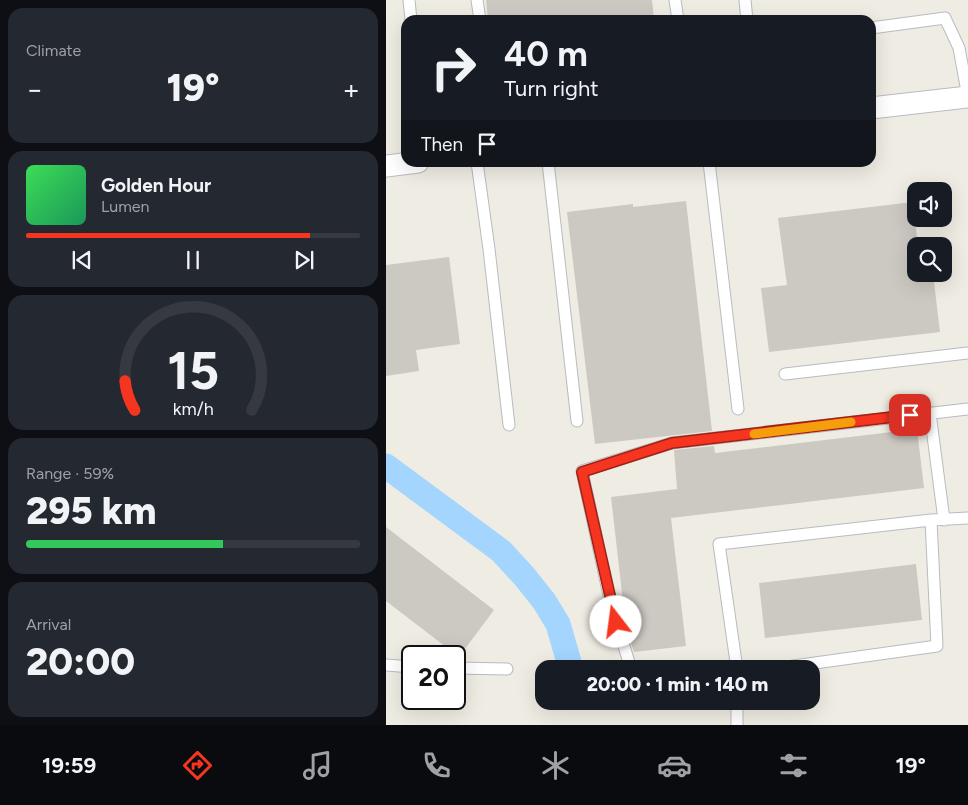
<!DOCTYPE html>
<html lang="en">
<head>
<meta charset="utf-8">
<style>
	body { margin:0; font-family:Figtree,sans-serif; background:#242831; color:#f1f3f6; height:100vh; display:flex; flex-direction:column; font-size:19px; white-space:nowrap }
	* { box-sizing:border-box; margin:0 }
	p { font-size:16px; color:#9ea1a6 }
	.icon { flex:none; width:28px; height:28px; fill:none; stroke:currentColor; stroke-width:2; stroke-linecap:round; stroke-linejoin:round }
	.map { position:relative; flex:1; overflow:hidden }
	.drawer { display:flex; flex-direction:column; gap:8px; padding:8px; background:#0d0f14; width:386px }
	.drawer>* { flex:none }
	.top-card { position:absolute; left:15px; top:15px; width:475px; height:152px; border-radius:15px; box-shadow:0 5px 20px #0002; background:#171b24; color:#f1f3f6; overflow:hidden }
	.fabs { position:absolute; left:521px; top:182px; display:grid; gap:10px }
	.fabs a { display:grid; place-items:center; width:45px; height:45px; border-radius:10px; background:#171b24; box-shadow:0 5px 20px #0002; font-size:25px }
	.speed { position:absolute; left:15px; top:645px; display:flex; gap:10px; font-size:25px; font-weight:700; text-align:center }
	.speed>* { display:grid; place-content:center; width:65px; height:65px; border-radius:50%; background:#171b24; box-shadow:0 5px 20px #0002; line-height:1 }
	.speed .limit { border:2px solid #111; border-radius:8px; background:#fff; color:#111 }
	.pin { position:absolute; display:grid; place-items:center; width:42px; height:42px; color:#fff; margin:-21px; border-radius:10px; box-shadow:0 2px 8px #0006 }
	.me { position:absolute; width:55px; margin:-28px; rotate:345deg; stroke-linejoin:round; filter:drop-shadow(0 0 4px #0008) }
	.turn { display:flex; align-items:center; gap:18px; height:105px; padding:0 20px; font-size:22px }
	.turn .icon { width:65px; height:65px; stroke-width:2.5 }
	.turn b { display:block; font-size:35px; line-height:42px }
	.then { display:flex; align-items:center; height:48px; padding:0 20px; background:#0003; gap:10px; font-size:19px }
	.big { font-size:38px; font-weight:800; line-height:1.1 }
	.drawer .widget { flex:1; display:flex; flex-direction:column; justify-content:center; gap:8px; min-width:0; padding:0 18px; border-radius:15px; background:#242831 }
	.drawer .dial { align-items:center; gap:0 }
	.dial svg { height:130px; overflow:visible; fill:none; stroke:#363941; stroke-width:7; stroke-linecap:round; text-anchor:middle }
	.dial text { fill:#f1f3f6; stroke:none }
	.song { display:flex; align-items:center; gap:15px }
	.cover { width:60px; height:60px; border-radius:8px; background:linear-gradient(135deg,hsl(130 70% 55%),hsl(150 70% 35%)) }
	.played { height:5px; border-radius:2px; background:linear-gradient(90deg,#f63521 85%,#363941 85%) }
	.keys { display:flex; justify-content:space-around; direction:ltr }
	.heat { display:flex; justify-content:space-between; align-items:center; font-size:28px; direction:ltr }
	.charge { height:8px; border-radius:4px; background:linear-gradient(90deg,#34c759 59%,#363941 0) }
	.trip { position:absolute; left:149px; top:660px; width:285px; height:50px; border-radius:15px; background:#171b24; box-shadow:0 5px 20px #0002; font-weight:800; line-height:50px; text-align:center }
	.tab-bar { display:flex; height:80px; justify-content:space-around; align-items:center; background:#090b0e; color:#9ea1a6 }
	.tab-bar .icon { width:35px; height:35px }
	.tab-bar .on { color:#f63521 }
	.tab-bar b { font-size:22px; color:#f1f3f6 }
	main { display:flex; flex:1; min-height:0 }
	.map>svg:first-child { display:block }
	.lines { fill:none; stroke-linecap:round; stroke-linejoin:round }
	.canal { stroke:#a3d5ff; stroke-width:25 }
	.building { fill:#ccc9c2 }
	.lane-casing { stroke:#b8bbc0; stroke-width:13 }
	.street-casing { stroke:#b8bbc0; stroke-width:23 }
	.lane { stroke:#fff; stroke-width:11 }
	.street { stroke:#fff; stroke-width:21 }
	.route-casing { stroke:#a02215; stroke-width:12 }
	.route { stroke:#f63521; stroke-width:9 }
	.slow { stroke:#f59e0b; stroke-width:9 }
</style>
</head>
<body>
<main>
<section class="drawer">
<div class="widget"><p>Climate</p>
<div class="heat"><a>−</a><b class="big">19°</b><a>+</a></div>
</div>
<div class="widget">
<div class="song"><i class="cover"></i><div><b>Golden Hour</b><p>Lumen</p></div></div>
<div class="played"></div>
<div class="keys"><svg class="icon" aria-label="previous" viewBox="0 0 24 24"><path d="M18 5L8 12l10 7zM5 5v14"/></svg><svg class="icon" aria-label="pause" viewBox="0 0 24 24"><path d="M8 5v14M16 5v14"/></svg><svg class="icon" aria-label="next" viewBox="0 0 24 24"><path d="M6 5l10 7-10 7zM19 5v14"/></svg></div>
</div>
<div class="widget dial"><svg viewBox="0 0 100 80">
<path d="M14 69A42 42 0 1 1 86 69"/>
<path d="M14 69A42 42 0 0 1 8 51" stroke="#f63521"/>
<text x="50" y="56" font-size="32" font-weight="700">15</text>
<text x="50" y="72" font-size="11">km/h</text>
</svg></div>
<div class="widget"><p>Range · 59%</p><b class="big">295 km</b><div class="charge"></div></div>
<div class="widget"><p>Arrival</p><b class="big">20:00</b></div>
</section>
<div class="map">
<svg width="582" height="725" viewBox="0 0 582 725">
	<rect width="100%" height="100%" fill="#efece3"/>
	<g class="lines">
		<path class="canal" d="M0,466L115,551L138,576L158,601L172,624L185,669"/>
	</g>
	<path class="building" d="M100,0H266L268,20H102Z
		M300,201L326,431L209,444L181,212L247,204V207Z
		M527,202L532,246H530V274H547L554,332L383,352L375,288L401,285L392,218Z
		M63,257L74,344L30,350L33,371L0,376V265Z
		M531,429L538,488L285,518L300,646L248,652L240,628L225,497L291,489L288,450L328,446L329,453Z
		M0,527L108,610L73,657L0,601Z
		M530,564L536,620L379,638L373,583Z"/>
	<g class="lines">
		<g class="lane-casing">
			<path id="lane" d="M23,0L25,20
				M91,0L94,20
				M289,0L292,20
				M359,0L361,20
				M485,28L559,18L573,48L582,97
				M91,162L103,249L123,425
				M162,162L191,421
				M323,162L352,409
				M399,374L582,353
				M544,413L558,520
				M0,665L26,667
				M69,668L121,669
				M245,669L224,600L196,471L286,443L582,409
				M351,669L333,544L545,520
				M386,669L551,646L545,520L582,518
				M351,725V701"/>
		</g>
		<g class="street-casing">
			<path id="street" d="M485,108L582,97
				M0,166L32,162"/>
		</g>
		<use href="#lane" class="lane"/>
		<use href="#street" class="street"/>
	</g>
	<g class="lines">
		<g class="route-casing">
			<path id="route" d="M230,622L196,472L286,443L524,415"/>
		</g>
		<use href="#route" class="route"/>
		<path class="slow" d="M368,434L465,422"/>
	</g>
</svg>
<div class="fabs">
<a><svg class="icon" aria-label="sound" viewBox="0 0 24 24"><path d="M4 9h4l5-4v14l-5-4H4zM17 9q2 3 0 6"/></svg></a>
<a><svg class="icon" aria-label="search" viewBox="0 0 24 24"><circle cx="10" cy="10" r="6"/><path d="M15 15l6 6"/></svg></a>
</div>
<div class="speed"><div class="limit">20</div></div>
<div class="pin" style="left:524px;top:415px;background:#d93025"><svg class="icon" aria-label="arrive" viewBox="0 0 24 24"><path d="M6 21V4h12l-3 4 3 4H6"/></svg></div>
<svg class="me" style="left:230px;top:622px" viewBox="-20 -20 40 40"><circle r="19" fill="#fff"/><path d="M0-13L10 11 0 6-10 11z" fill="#f63521"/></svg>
<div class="trip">20:00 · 1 min · 140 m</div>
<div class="top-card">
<div class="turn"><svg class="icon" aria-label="right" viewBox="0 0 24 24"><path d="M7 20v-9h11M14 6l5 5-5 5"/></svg><div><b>40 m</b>Turn right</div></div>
<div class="then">Then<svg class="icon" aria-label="arrive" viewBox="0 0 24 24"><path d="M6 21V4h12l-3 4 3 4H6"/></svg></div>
</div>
</div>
</main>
<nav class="tab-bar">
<b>19:59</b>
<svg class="icon on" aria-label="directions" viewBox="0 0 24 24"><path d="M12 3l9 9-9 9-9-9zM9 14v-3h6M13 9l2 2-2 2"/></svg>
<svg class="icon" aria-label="music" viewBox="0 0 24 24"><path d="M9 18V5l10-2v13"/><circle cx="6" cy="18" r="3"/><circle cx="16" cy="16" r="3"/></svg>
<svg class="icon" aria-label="phone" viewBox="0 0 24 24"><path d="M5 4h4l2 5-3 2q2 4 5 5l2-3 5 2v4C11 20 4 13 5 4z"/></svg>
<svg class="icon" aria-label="climate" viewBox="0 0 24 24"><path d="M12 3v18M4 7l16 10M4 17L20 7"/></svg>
<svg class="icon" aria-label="car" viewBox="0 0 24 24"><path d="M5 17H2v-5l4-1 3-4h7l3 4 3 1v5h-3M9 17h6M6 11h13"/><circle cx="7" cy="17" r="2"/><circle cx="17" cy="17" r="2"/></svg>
<svg class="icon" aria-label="filters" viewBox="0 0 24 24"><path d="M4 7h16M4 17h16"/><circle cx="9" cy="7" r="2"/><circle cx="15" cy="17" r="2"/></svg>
<b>19°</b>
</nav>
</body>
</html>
